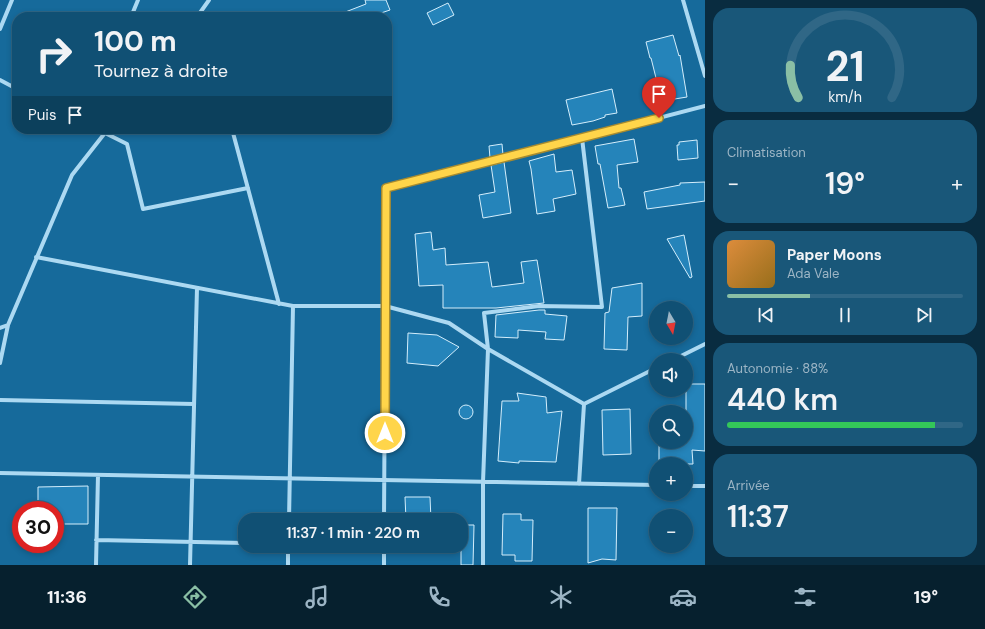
<!DOCTYPE html>
<html lang="fr">
<head>
<meta charset="utf-8">
<style>
	body { margin:0; font-family:"DM Sans",sans-serif; background:#195779; color:#f1f3f6; height:100vh; display:flex; flex-direction:column; font-size:15px; white-space:nowrap }
	* { box-sizing:border-box; margin:0 }
	p { font-size:13px; color:#9cb5c5 }
	.icon { flex:none; width:22px; height:22px; fill:none; stroke:currentColor; stroke-width:2; stroke-linecap:round; stroke-linejoin:round }
	.map { position:relative; flex:1; overflow:hidden }
	.side { display:flex; flex-direction:column; gap:8px; padding:8px; background:#092c40; width:280px }
	.side>* { flex:none }
	.banner { position:absolute; left:12px; top:12px; width:380px; height:122px; border-radius:16px; box-shadow:0 2px 6px #0003,0 0 0 1px #306786; background:#105074; color:#f1f3f6; overflow:hidden }
	.needle { width:26px; rotate:170deg }
	.controls { position:absolute; left:649px; top:301px; display:grid; gap:8px }
	.controls a { display:grid; place-items:center; width:44px; height:44px; border-radius:50%; background:#105074; box-shadow:0 2px 6px #0003,0 0 0 1px #306786; font-size:20px }
	.speed { position:absolute; left:12px; top:501px; display:flex; gap:8px; font-size:20px; font-weight:700; text-align:center }
	.speed>* { display:grid; place-content:center; width:52px; height:52px; border-radius:50%; background:#105074; box-shadow:0 2px 6px #0003,0 0 0 1px #306786; line-height:1 }
	.speed .limit { border:6px solid #d22; background:#fff; color:#111 }
	.pin { position:absolute; display:grid; place-items:center; width:34px; height:34px; color:#fff; margin:-41px -17px; border-radius:50% 50% 50% 0; rotate:-45deg; box-shadow:0 0 4px #0007 }
	.pin .icon { rotate:45deg }
	.me { position:absolute; width:44px; margin:-22px; rotate:0deg; stroke-linejoin:round; filter:drop-shadow(0 0 3px #0008) }
	.turn { display:flex; align-items:center; gap:14px; height:84px; padding:0 16px; font-size:18px }
	.turn .icon { width:52px; height:52px; stroke-width:2.5 }
	.turn b { display:block; font-size:28px; line-height:34px }
	.then { display:flex; align-items:center; height:38px; padding:0 16px; background:#0003; gap:8px; font-size:15px }
	.big { font-size:30px; font-weight:600; line-height:1.1 }
	.side .tile { flex:1; display:flex; flex-direction:column; justify-content:center; gap:6px; min-width:0; padding:0 14px; border-radius:16px; background:#195779 }
	.side .dial { align-items:center; gap:0 }
	.dial svg { height:104px; overflow:visible; fill:none; stroke:#306786; stroke-width:7; stroke-linecap:round; text-anchor:middle }
	.dial text { fill:#f1f3f6; stroke:none }
	.song { display:flex; align-items:center; gap:12px }
	.cover { width:48px; height:48px; border-radius:6px; background:linear-gradient(135deg,hsl(30 70% 55%),hsl(40 70% 35%)) }
	.played { height:4px; border-radius:2px; background:linear-gradient(90deg,#8abfa5 35%,#306786 35%) }
	.keys { display:flex; justify-content:space-around; direction:ltr }
	.heat { display:flex; justify-content:space-between; align-items:center; font-size:22px; direction:ltr }
	.charge { height:6px; border-radius:3px; background:linear-gradient(90deg,#34c759 88%,#306786 0) }
	.trip { position:absolute; left:238px; top:513px; width:230px; height:40px; border-radius:16px; background:#105074; box-shadow:0 2px 6px #0003,0 0 0 1px #306786; font-weight:600; line-height:40px; text-align:center }
	.tab-bar { display:flex; height:64px; justify-content:space-around; align-items:center; background:#06202e; color:#9cb5c5 }
	.tab-bar .icon { width:28px; height:28px }
	.tab-bar .selected { color:#8abfa5 }
	.tab-bar b { font-size:18px; color:#f1f3f6 }
	main { display:flex; flex:1; min-height:0 }
	.map>svg:first-child { display:block }
	.building { fill:#2584ba; stroke:#d4eefc }
	.lines { fill:none; stroke-linecap:round; stroke-linejoin:round }
	.minor { stroke:#acd9f2; stroke-width:4 }
	.route-casing { stroke:#a68a30; stroke-width:10 }
	.route { stroke:#ffd54a; stroke-width:7 }
</style>
</head>
<body>
<main>
<div class="map">
<svg width="705" height="565" viewBox="0 0 705 565">
	<rect width="100%" height="100%" fill="#166a9b"/>
	<path class="building" d="M365,0H386L390,10L369,17H335V16L366,4Z
		M448,3L454,15L433,25L427,13Z
		M673,35L679,56L680,55L687,97L656,102L654,87L658,86L651,58H650L646,42Z
		M612,89L617,113L605,115V117L593,121L572,125L566,100Z
		M634,139L638,162L617,165L619,188H621L625,205L608,208L600,164H598L595,146Z
		M697,140L698,158L678,160L677,145H679V142Z
		M502,144L503,155L490,158L489,146Z
		M554,154L556,172L572,170L576,194L553,199L555,211L537,214L531,169L529,161Z
		M504,162L511,213L483,218L479,195L495,192L491,165Z
		M705,182V201L647,209L644,192L680,185V183Z
		M431,232L433,250L445,248L446,265L488,262L492,287L524,283L521,262L537,260L544,303L496,308H443V285L419,286L415,234Z
		M684,235L692,277L690,278L667,239Z
		M642,283V316L628,317L627,350L604,349L605,313L609,312L612,288Z
		M539,310H545V314L567,316L564,340L545,339L546,332L518,330V338L495,337L496,315Z
		M408,333L437,335L459,347L438,366L407,363Z
		M686,384H705V451L692,450L693,464H659V442H686Z
		M517,393L546,397L547,413L562,411L556,462L519,461V463L498,461L502,401H519Z
		M459 412a7 7 0 1 1 14 0a7 7 0 1 1-14 0Z
		M630,409L631,454L603,455L602,410Z
		M88,486V524H55V510H38V487Z
		M405,497H430L431,520H406Z
		M588,508H617L616,560L602,559L588,563Z
		M503,514H521V520H533L532,561H515V555H502Z
		M461,525H474L473,565H461Z"/>
	<g class="lines">
		<path class="minor" d="M683,0L705,76
			M131,17L138,0
			M197,17L209,0
			M0,29L12,0
			M0,80L17,89
			M97,129L127,144L143,209L248,188
			M232,129L279,304
			M36,257L293,306H385L449,323L488,349L584,404L656,368
			M0,328L8,325
			M673,360L705,344
			M0,363L8,325L72,175L108,129
			M0,400L194,404
			M0,473L656,485
			M579,484L584,404
			M686,486H705
			M289,520L293,306
			M384,520L386,189L705,106
			M96,540L245,543
			M370,546H384
			M96,565L98,475
			M190,565L197,288
			M288,565V546
			M384,565V546
			M483,565V482L488,349L484,313L539,306L602,307L582,138"/>
	</g>
	<g class="lines">
		<g class="route-casing">
			<path id="route" d="M385,433L386,188L659,118"/>
		</g>
		<use href="#route" class="route"/>
	</g>
</svg>
<div class="controls">
<a><svg class="needle" viewBox="-14 -14 28 28"><path d="M0-13l5 13h-10z" fill="#e53935"/><path d="M0 13l5-13h-10z" fill="#9cb5c5"/></svg></a>
<a><svg class="icon" aria-label="sound" viewBox="0 0 24 24"><path d="M4 9h4l5-4v14l-5-4H4zM17 9q2 3 0 6"/></svg></a>
<a><svg class="icon" aria-label="search" viewBox="0 0 24 24"><circle cx="10" cy="10" r="6"/><path d="M15 15l6 6"/></svg></a>
<a>+</a>
<a>−</a>
</div>
<div class="speed"><div class="limit">30</div></div>
<div class="pin" style="left:659px;top:118px;background:#d93025"><svg class="icon" aria-label="arrive" viewBox="0 0 24 24"><path d="M6 21V4h12l-3 4 3 4H6"/></svg></div>
<svg class="me" style="left:385px;top:433px" viewBox="-20 -20 40 40"><circle r="17" fill="#ffd54a" stroke="#fff" stroke-width="3"/><path d="M0-11L8 9 0 5-8 9z" fill="#fff"/></svg>
<div class="trip">11:37 · 1 min · 220 m</div>
<div class="banner">
<div class="turn"><svg class="icon" aria-label="right" viewBox="0 0 24 24"><path d="M7 20v-9h11M14 6l5 5-5 5"/></svg><div><b>100 m</b>Tournez à droite</div></div>
<div class="then">Puis<svg class="icon" aria-label="arrive" viewBox="0 0 24 24"><path d="M6 21V4h12l-3 4 3 4H6"/></svg></div>
</div>
</div>
<section class="side">
<div class="tile dial"><svg viewBox="0 0 100 80">
<path d="M14 69A42 42 0 1 1 86 69"/>
<path d="M14 69A42 42 0 0 1 8 44" stroke="#8abfa5"/>
<text x="50" y="56" font-size="32" font-weight="700">21</text>
<text x="50" y="72" font-size="11">km/h</text>
</svg></div>
<div class="tile"><p>Climatisation</p>
<div class="heat"><a>−</a><b class="big">19°</b><a>+</a></div>
</div>
<div class="tile">
<div class="song"><i class="cover"></i><div><b>Paper Moons</b><p>Ada Vale</p></div></div>
<div class="played"></div>
<div class="keys"><svg class="icon" aria-label="previous" viewBox="0 0 24 24"><path d="M18 5L8 12l10 7zM5 5v14"/></svg><svg class="icon" aria-label="pause" viewBox="0 0 24 24"><path d="M8 5v14M16 5v14"/></svg><svg class="icon" aria-label="next" viewBox="0 0 24 24"><path d="M6 5l10 7-10 7zM19 5v14"/></svg></div>
</div>
<div class="tile"><p>Autonomie · 88%</p><b class="big">440 km</b><div class="charge"></div></div>
<div class="tile"><p>Arrivée</p><b class="big">11:37</b></div>
</section>
</main>
<nav class="tab-bar">
<b>11:36</b>
<svg class="icon selected" aria-label="directions" viewBox="0 0 24 24"><path d="M12 3l9 9-9 9-9-9zM9 14v-3h6M13 9l2 2-2 2"/></svg>
<svg class="icon" aria-label="music" viewBox="0 0 24 24"><path d="M9 18V5l10-2v13"/><circle cx="6" cy="18" r="3"/><circle cx="16" cy="16" r="3"/></svg>
<svg class="icon" aria-label="phone" viewBox="0 0 24 24"><path d="M5 4h4l2 5-3 2q2 4 5 5l2-3 5 2v4C11 20 4 13 5 4z"/></svg>
<svg class="icon" aria-label="climate" viewBox="0 0 24 24"><path d="M12 3v18M4 7l16 10M4 17L20 7"/></svg>
<svg class="icon" aria-label="car" viewBox="0 0 24 24"><path d="M5 17H2v-5l4-1 3-4h7l3 4 3 1v5h-3M9 17h6M6 11h13"/><circle cx="7" cy="17" r="2"/><circle cx="17" cy="17" r="2"/></svg>
<svg class="icon" aria-label="filters" viewBox="0 0 24 24"><path d="M4 7h16M4 17h16"/><circle cx="9" cy="7" r="2"/><circle cx="15" cy="17" r="2"/></svg>
<b>19°</b>
</nav>
</body>
</html>
